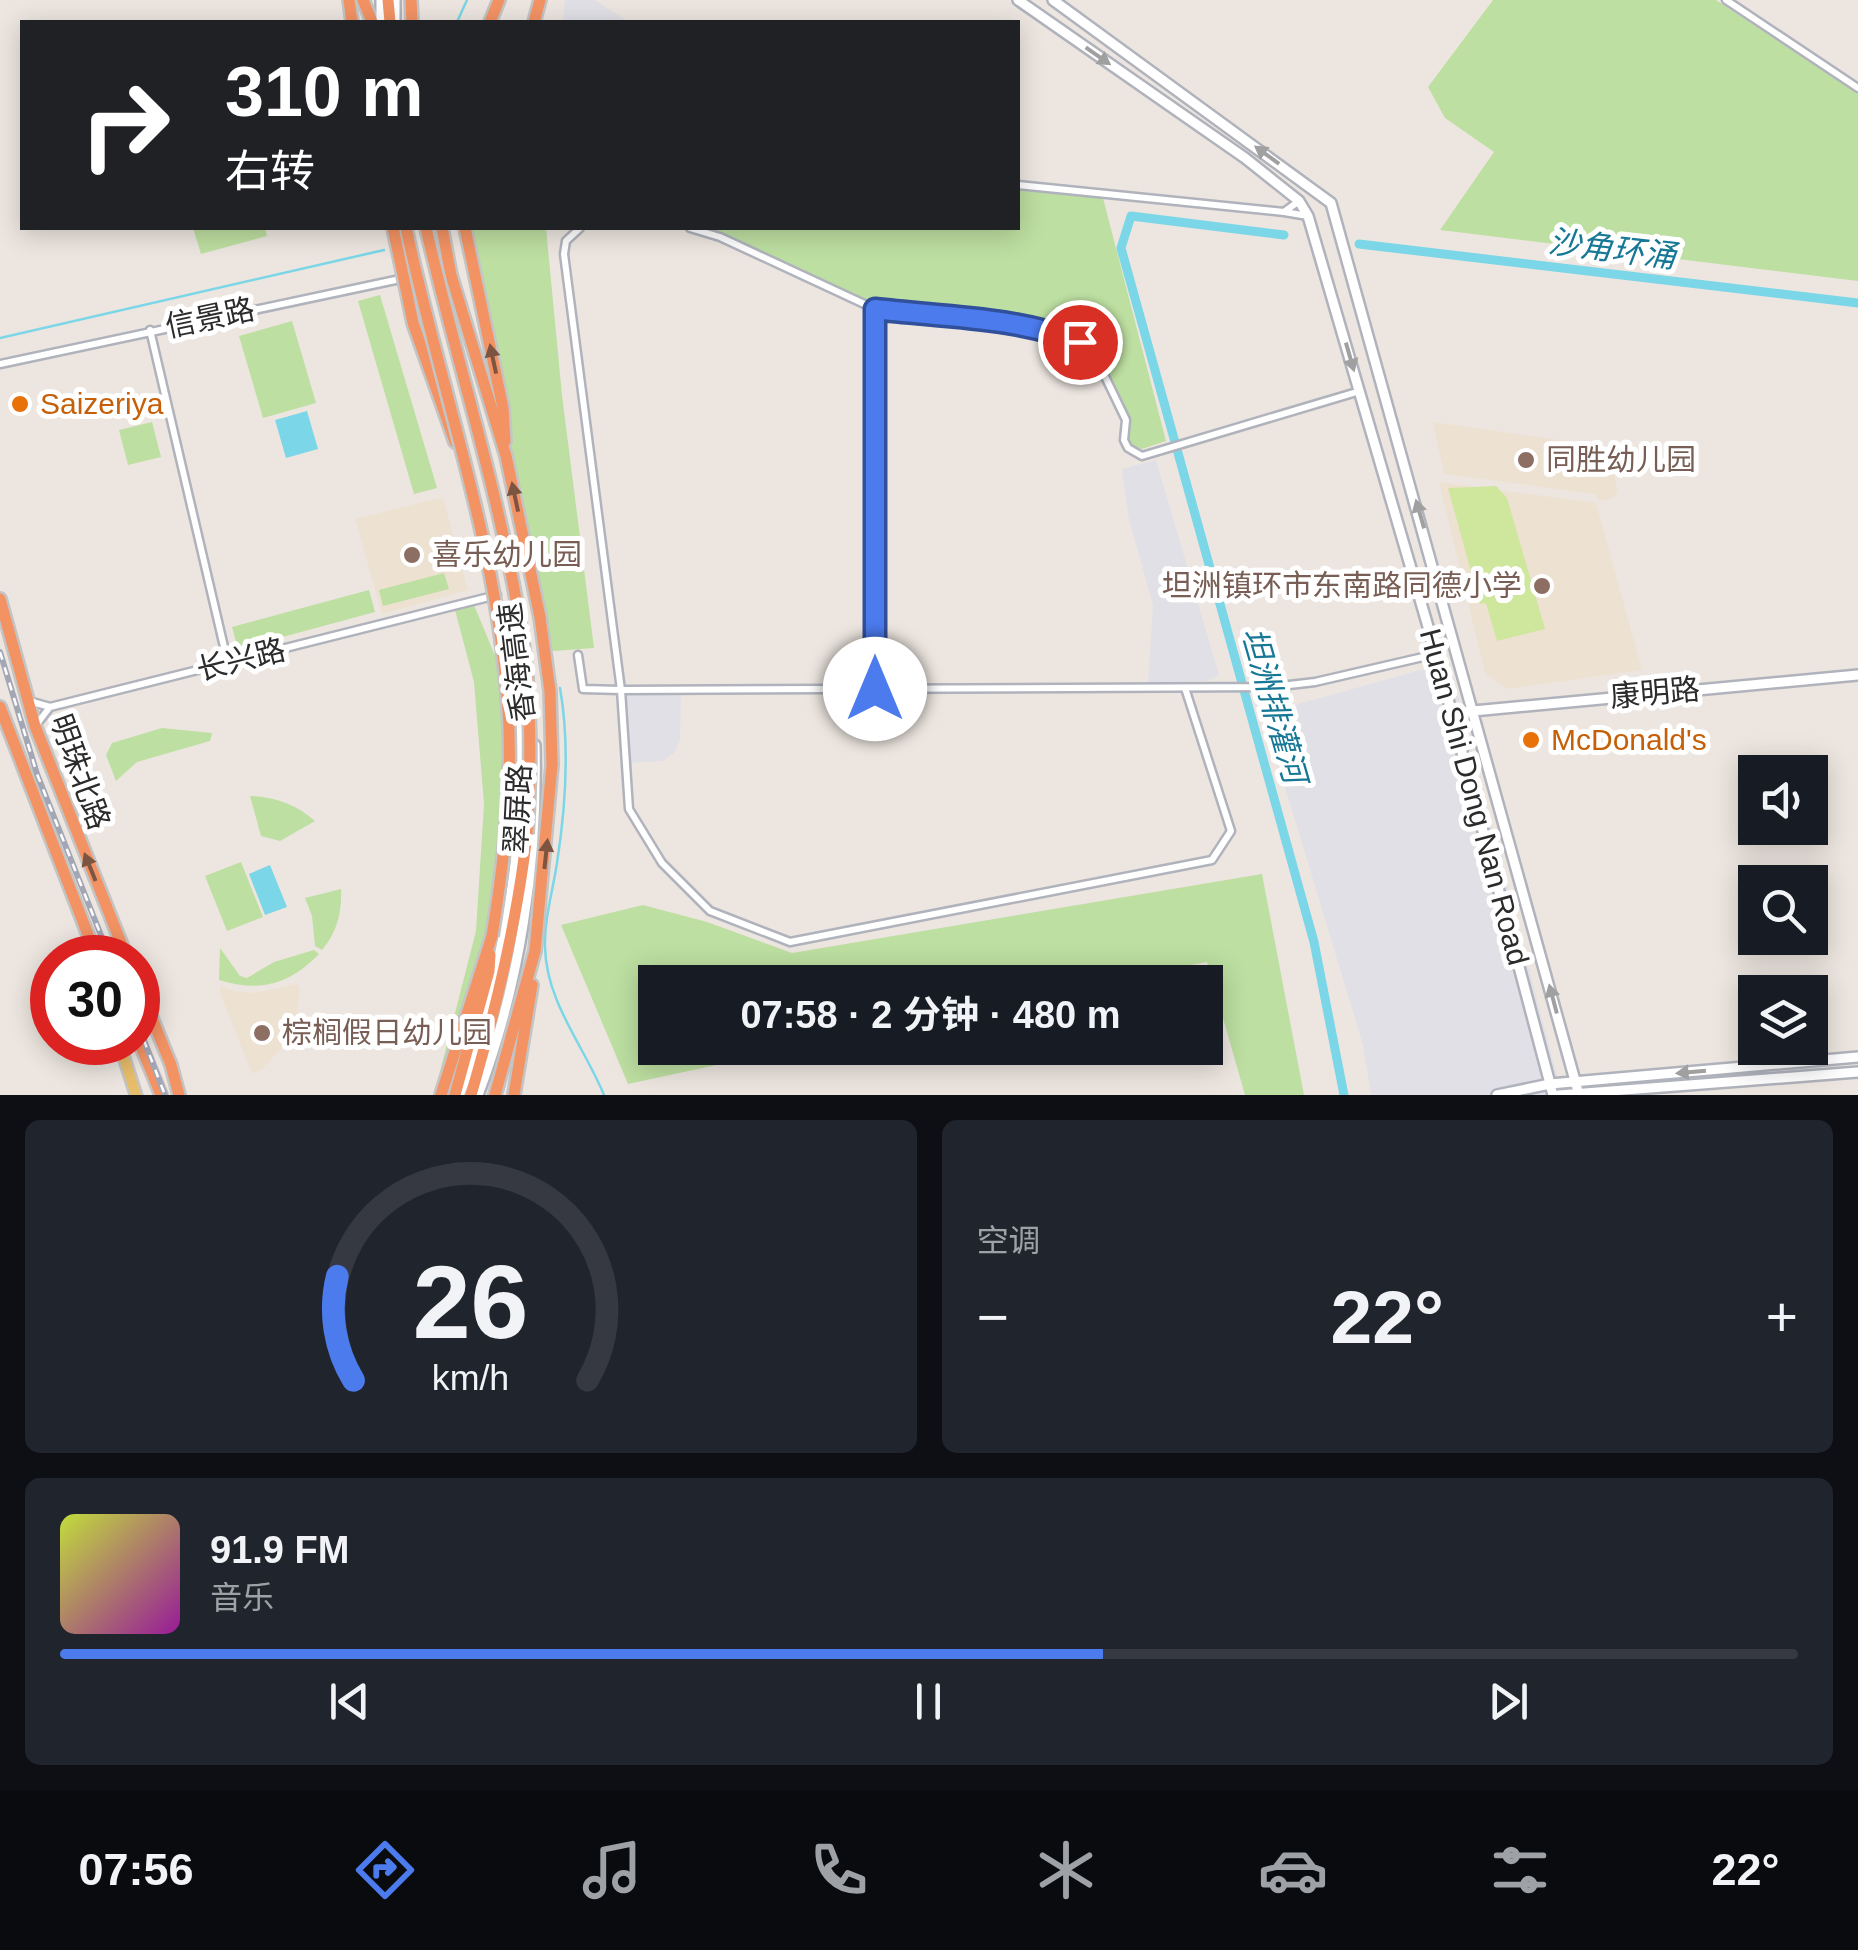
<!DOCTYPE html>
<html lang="zh">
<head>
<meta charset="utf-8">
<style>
	body { margin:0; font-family:Helvetica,"Noto Sans SC",sans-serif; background:#20242c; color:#f1f3f6; height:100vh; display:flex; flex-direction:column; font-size:38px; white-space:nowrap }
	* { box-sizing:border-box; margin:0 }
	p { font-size:32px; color:#9ea1a6 }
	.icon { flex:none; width:55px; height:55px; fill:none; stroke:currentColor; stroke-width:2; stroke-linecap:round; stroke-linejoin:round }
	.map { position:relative; height:1095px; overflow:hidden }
	.side { display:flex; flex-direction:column; gap:25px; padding:25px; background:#0d0f14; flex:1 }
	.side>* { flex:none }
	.guide { position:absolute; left:20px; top:20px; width:1000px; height:210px; border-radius:0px; box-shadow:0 5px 25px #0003; background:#202124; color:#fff; overflow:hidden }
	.tools { position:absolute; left:1738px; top:755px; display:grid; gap:20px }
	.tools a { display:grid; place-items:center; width:90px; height:90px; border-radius:0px; background:#171b24; box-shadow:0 5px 25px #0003; font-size:50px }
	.speed { position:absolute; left:30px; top:935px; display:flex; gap:20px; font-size:50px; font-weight:700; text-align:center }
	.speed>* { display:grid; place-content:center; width:130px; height:130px; border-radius:50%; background:#171b24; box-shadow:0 5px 25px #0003; line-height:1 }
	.speed .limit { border:15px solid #d22; background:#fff; color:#111 }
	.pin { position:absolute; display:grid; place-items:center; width:85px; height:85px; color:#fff; margin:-42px; border:5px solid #fff; border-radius:50%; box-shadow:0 2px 10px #0007 }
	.me { position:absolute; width:110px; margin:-55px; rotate:0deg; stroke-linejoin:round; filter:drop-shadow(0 0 8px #0008) }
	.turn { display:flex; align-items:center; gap:35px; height:210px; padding:0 40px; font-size:45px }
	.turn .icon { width:130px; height:130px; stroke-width:2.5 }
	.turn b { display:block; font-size:70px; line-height:85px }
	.big { font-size:75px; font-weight:700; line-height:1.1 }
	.side .widget { flex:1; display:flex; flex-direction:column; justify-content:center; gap:15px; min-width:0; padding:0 35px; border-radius:15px; background:#20242c }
	.side .dial { align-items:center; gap:0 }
	.dial svg { height:260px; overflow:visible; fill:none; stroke:#363941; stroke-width:7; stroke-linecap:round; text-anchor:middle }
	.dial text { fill:#f1f3f6; stroke:none }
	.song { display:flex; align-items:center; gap:30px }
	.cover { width:120px; height:120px; border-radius:15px; background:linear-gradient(135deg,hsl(70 70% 55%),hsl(300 70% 35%)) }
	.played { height:10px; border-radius:5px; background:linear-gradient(90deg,#4c7bee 60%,#363941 60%) }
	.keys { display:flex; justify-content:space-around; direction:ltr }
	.heat { display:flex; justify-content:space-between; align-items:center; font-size:55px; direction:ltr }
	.side .tiles { flex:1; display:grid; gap:25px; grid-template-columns:1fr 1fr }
	.widget:last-child { grid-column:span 2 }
	.trip { position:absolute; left:638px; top:965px; width:585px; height:100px; border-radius:0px; background:#171b24; box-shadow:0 5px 25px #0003; font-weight:700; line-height:100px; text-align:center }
	.tabs { display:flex; height:160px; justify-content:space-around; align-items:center; background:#090b0e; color:#9ea1a6 }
	.tabs .icon { width:70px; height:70px }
	.tabs .on { color:#4c7bee }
	.tabs b { font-size:45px; color:#f1f3f6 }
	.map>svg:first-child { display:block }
	.industrial { fill:#e1e0e6 }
	.education { fill:#ede1d1 }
	.green { fill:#bddfa1 }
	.pitch { fill:#cfe69d }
	.water { fill:#7bd6e7 }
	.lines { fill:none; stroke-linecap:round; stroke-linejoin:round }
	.stream { stroke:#7bd6e7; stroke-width:2.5 }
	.canal { stroke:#7bd6e7; stroke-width:9 }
	.street-casing { stroke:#b0b3bc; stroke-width:11 }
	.secondary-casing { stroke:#b0b3bc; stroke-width:14 }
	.primary-casing { stroke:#c4c4c4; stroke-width:15 }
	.highway-casing { stroke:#c4c4c4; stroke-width:16 }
	.street { stroke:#fff; stroke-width:6 }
	.secondary { stroke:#fff; stroke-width:9 }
	.primary { stroke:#e8bd6a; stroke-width:10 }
	.highway { stroke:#f39364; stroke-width:11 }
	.rail-casing { stroke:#a3a7b5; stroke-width:6 }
	.rail { stroke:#fff; stroke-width:2.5; stroke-dasharray:8; stroke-linecap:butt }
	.highway-bridge-casing { stroke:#c4c4c4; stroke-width:16; stroke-linecap:butt }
	.highway-bridge { stroke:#f39364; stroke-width:11 }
	.oneway { fill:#a0a0a0 }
	.oneway2 { fill:#7c5542 }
	.route-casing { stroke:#31509b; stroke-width:25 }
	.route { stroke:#4c7bee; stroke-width:18 }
	.food-dot { fill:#e8710a; stroke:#fff; stroke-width:4 }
	.education-dot { fill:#8d6e63; stroke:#fff; stroke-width:4 }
	.labels { text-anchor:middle; stroke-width:10; stroke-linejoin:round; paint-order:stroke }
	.street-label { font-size:30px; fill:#2c2c2c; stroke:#fff }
	.food-label { font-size:30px; fill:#c56008; stroke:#fff; text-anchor:start }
	.education-label { font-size:30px; fill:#785e54; stroke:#fff; text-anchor:start }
	.water-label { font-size:32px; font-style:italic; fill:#177896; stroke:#fff }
</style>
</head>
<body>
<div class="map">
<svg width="1858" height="1095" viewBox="0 0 1858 1095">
	<rect width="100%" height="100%" fill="#ede6e0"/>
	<path class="industrial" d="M565,0H595L628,22H563Z
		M1156,460L1219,675L1207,681L1148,684L1153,605L1129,520L1122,469Z
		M1449,662L1562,1095H1371L1363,1045L1263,714Z
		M622,692L681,693L680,740L675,752L663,761L629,763Z"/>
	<path class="education" d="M1433,422L1607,447L1618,492L1611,499L1599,501L1595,494L1444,474Z
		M1439,482L1596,503L1642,670L1507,689L1485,673Z
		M443,497L468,590L382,614L355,519Z
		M298,984L300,992L296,1017L280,1050L261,1070L252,1074L220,993V986L235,991L255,993Z"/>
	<path class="green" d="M1493,0H1716L1858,94V281L1440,230L1494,152L1445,118L1428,87Z
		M1018,190L1103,198L1166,441L1142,449L1131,445L1128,439L1129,418L1094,350L1081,339L1057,328L876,305L705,228H1018Z
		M193,228H265L267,236L201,254Z
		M469,228H546L562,395L594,648L554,651L549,649L478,291Z
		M380,295L437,488L414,494L358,301Z
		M292,321L316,403L263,418L239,336Z
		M152,422L161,457L128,465L119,430Z
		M444,573L449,589L383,606L379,590Z
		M369,590L375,612L238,649L232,627Z
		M474,605L508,687L510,829L466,1049L446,1095H434L476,931L484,804L474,682L455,610Z
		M162,728L212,733L210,741L137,762L116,781L106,755L112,743Z
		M250,796C275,797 296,804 315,821L280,841L261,836Z
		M241,862L263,917L227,931L205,876Z
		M1262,874L1304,1095H1245L1207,962L1104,982H655V1048H795L628,1084L561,925L643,905L707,922L792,953Z
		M341,889C342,913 337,932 322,950L315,946L312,916L305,898Z
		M220,948L240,976L247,978L274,962L314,950L319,954C290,984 260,993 219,980Z"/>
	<path class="pitch" d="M1496,486L1507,498L1545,629L1497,641L1486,603L1480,604L1448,488Z"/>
	<path class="water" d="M307,411L318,449L286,458L275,420Z
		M270,865L287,907L265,915L249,874Z"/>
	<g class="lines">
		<path class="stream" d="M457,22L467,0
			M0,338L384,250
			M560,688C570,745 566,805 557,863C553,890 544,920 545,947C546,1002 584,1046 604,1095"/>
		<path class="canal" d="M1284,235L1131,216L1121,248L1314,942L1344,1095
			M1359,244L1858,303"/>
		<g class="street-casing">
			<path id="street" d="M1726,0L1858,88
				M1018,185L1284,212
				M1299,201L1284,212L1308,216
				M580,228L566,241L564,254L621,690L629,809L662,863L710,911L790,942L1212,860L1231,831L1185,688
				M690,228L720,237L875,309L1004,323L1055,332L1080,342L1099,364L1126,420L1124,440L1128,448L1142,456L1360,391
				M875,309V689
				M150,330L228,664
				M0,364L419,275
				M578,655L583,689L621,690L1272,687L1315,682L1436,654
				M29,701L50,707L497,595
				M36,725L50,707"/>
		</g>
		<g class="secondary-casing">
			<path id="secondary" d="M381,0V22
				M395,0V22
				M1018,0L1245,158L1299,201L1308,216L1436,654L1553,1095
				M1053,0L1331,203L1579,1095
				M1452,713L1858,675
				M460,1093C474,1060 483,1024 491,990C524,862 529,756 504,627
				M478,1095C520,985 538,862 535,745
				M1497,1095L1550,1084L1858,1057
				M1559,1095L1858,1072"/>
		</g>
		<g class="primary-casing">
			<path id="primary" d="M119,1042L136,1095"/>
		</g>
		<g class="highway-casing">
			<path id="highway" d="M349,0L352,22
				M363,0L372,22
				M388,0L390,22
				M411,0L412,22
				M490,22L499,0
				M534,22L540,0
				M442,228L451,275L506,456L540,617L550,691L552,765L535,951L495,1095
				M465,228L503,408L505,441
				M406,289L413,323L455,442
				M0,599L35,726L127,958
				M0,707L97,958
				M138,984L171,1065L179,1095
				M138,1039L161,1095
				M441,1095L492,936
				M455,1095L489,971L490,955
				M471,1095C496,1009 517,923 527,834
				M514,1095L532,985"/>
		</g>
		<use href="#street" class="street"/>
		<use href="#secondary" class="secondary"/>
		<use href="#primary" class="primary"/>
		<use href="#highway" class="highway"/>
		<g class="rail-casing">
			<path id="rail" d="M0,652L37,774L110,958
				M138,1025L165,1095"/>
		</g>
		<use href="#rail" class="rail"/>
		<g class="highway-bridge-casing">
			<path id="highway-bridge" d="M393,228L406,289
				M406,228C439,383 494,534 507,694C514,775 505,856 492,936
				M426,228C456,361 500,494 521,629C532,697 531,766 527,834"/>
		</g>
		<use href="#highway-bridge" class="highway-bridge"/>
	</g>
	<defs><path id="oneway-solid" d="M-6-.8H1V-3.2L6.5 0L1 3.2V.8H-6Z" transform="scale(2.5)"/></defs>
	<g class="oneway">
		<use href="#oneway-solid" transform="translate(1098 56) rotate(35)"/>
		<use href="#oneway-solid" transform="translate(1267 155) rotate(-144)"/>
		<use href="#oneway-solid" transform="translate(1350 357) rotate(74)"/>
		<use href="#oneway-solid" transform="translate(1420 514) rotate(-106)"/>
		<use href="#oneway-solid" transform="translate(1553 999) rotate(-105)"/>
		<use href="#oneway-solid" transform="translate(1691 1072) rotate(175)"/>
	</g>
	<g class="oneway2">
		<use href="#oneway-solid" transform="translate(493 359) rotate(-102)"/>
		<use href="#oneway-solid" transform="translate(515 497) rotate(-102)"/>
		<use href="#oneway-solid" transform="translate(546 854) rotate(-84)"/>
		<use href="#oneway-solid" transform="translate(90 867) rotate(-112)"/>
	</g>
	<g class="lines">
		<g class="route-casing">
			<path id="route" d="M875,689V309C943,317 1017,317 1080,342"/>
		</g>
		<use href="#route" class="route"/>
	</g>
	<g class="food-dot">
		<circle cx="20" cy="404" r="10"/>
		<circle cx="1531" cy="740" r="10"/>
	</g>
	<g class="education-dot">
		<circle cx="1526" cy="460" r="10"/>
		<circle cx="412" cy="555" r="10"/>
		<circle cx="1542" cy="586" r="10"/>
		<circle cx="262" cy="1033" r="10"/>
	</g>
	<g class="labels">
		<g class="street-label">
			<text transform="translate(210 318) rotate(-12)" y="10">信景路</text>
			<text transform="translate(241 660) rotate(-14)" y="10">长兴路</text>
			<text transform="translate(517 662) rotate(-97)" y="10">香海高速</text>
			<text transform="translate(1655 693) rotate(-5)" y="10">康明路</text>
			<text transform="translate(80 772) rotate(70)" y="10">明珠北路</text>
			<text transform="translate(1474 797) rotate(75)" y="10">Huan Shi Dong Nan Road</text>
			<text transform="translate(518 809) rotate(-87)" y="10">翠屏路</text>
		</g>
		<g class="food-label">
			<text x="40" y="414">Saizeriya</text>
			<text x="1551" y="750">McDonald's</text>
		</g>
		<g class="education-label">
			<text x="1546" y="470">同胜幼儿园</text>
			<text x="432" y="565">喜乐幼儿园</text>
			<text x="1522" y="596" text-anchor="end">坦洲镇环市东南路同德小学</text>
			<text x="282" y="1043">棕榈假日幼儿园</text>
		</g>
		<g class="water-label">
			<text transform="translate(1612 249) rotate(7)" y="11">沙角环涌</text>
			<text transform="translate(1274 705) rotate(74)" y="11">坦洲排灌河</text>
		</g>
	</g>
</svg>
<div class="tools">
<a><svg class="icon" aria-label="sound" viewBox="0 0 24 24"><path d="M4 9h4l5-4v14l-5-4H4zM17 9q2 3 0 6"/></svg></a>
<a><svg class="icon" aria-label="search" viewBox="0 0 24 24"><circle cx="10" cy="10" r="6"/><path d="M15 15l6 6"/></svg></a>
<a><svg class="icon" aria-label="layers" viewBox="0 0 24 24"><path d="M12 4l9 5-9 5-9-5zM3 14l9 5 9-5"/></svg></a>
</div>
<div class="speed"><div class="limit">30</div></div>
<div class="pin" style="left:1080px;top:342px;background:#d93025"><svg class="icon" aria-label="arrive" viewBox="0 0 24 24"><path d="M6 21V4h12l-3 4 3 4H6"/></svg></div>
<svg class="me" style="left:875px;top:689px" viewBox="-20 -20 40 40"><circle r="19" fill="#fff"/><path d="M0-13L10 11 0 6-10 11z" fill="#4c7bee"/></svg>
<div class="trip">07:58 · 2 分钟 · 480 m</div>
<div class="guide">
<div class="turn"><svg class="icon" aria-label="right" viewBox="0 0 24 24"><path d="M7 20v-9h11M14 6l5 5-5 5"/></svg><div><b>310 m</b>右转</div></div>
</div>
</div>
<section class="side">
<div class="tiles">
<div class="widget dial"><svg viewBox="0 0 100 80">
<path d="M14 69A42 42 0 1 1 86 69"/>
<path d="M14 69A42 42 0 0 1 9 37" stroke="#4c7bee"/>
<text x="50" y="56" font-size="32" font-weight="700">26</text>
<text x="50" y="72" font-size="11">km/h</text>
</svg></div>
<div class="widget"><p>空调</p>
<div class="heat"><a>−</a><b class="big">22°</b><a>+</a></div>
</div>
<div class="widget">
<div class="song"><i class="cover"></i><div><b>91.9 FM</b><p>音乐</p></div></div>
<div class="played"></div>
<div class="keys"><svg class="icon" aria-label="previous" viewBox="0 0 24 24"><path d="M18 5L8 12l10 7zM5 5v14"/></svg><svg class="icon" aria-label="pause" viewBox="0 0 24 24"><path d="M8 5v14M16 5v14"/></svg><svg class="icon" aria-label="next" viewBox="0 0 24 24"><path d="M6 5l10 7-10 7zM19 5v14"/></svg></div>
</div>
</div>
</section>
<nav class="tabs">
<b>07:56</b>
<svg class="icon on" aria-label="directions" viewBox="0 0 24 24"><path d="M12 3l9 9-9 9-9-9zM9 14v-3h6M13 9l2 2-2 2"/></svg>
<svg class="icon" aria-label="music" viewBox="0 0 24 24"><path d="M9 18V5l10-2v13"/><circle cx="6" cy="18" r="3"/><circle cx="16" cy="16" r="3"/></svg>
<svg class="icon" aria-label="phone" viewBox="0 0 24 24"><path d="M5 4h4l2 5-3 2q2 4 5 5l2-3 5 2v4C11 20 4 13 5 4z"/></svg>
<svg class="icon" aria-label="climate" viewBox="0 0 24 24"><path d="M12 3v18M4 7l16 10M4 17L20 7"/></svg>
<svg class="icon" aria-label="car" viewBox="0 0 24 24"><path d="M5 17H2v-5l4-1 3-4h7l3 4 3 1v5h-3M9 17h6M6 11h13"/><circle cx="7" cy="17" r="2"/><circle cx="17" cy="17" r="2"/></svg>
<svg class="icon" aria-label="filters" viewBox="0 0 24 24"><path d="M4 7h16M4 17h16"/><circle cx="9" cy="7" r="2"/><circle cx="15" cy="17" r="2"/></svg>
<b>22°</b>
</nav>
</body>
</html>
